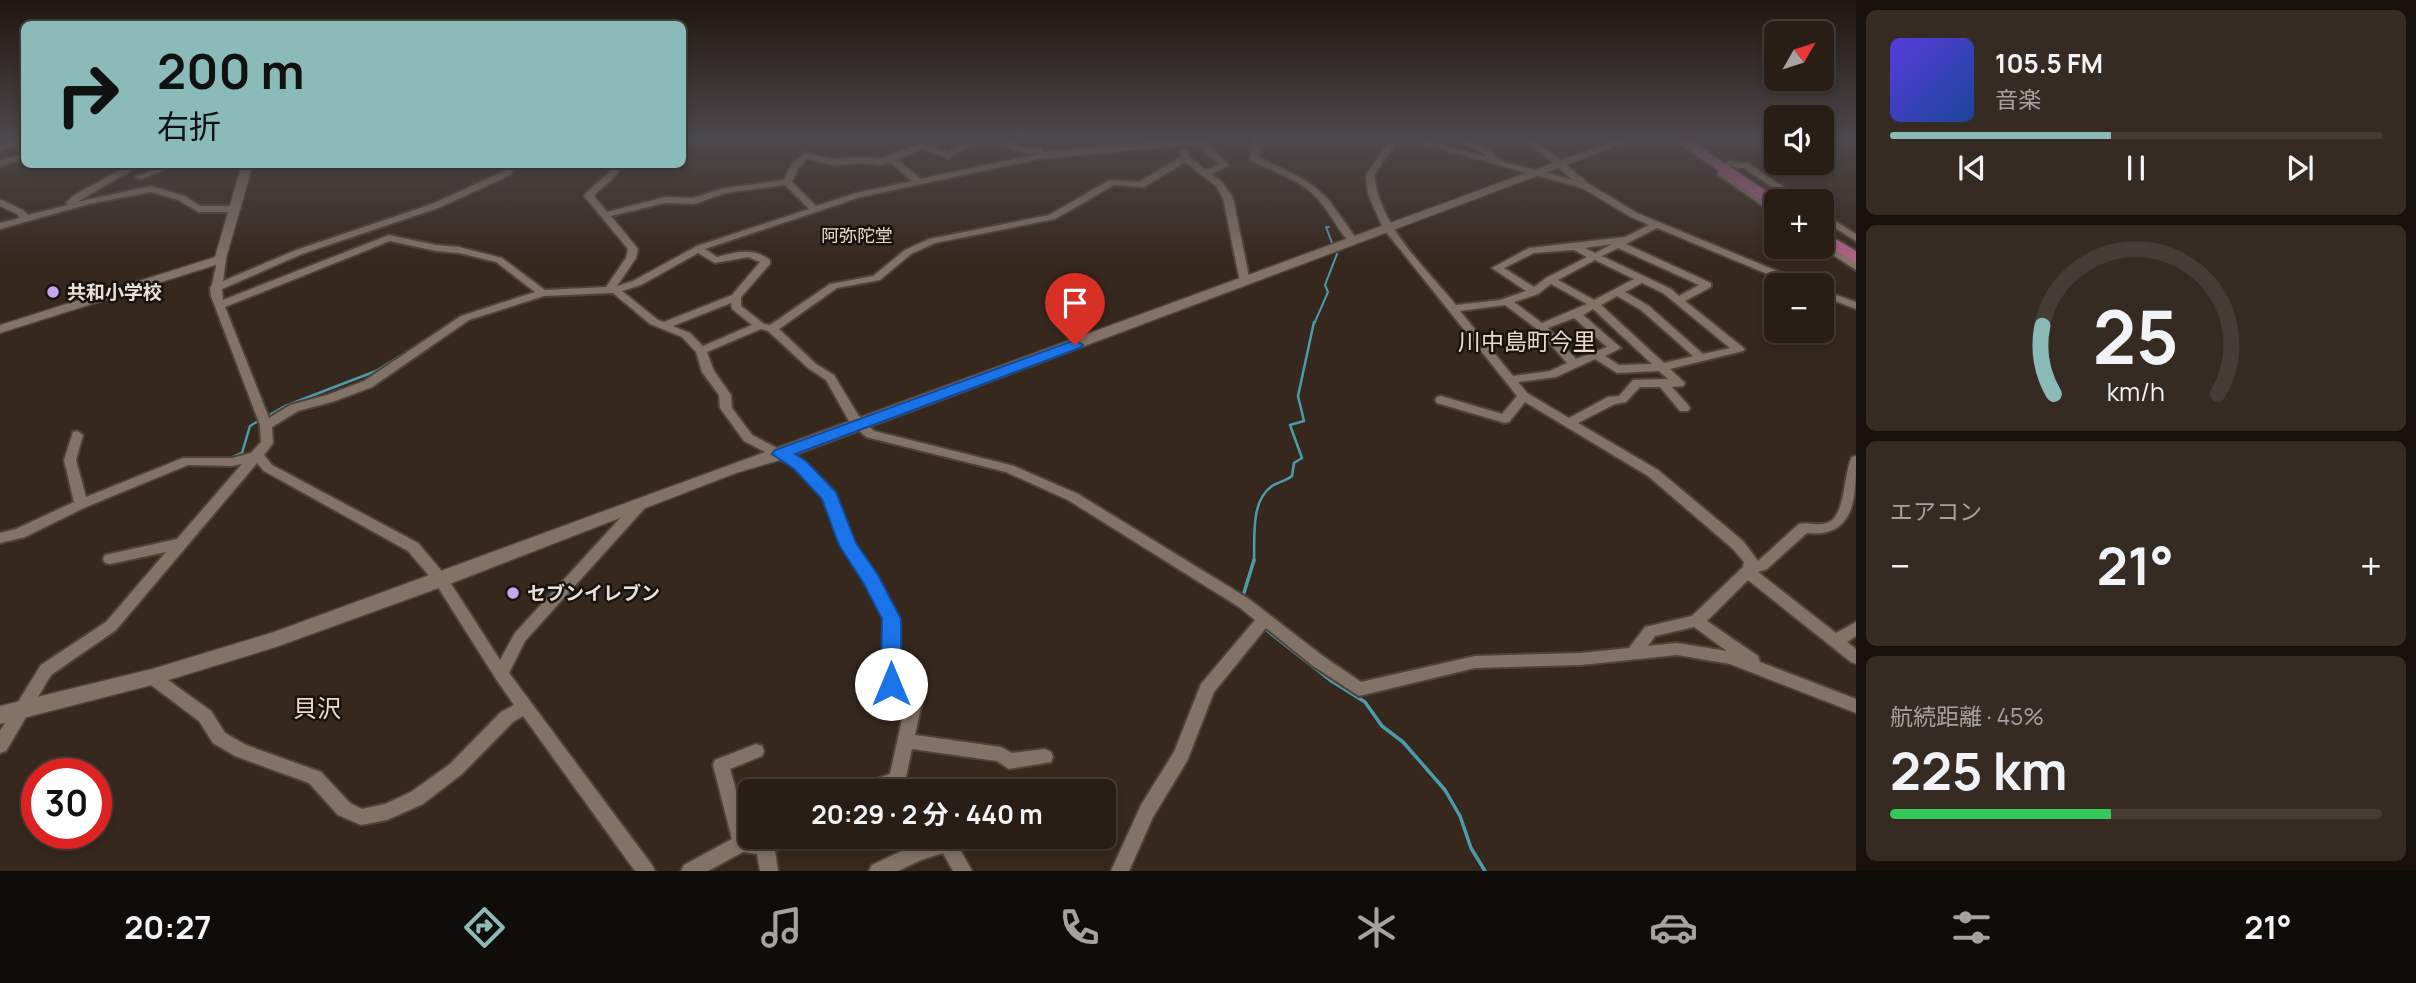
<!DOCTYPE html>
<html lang="ja">
<head>
<meta charset="utf-8">
<style>
	body { margin:0; font-family:Manrope,"Noto Sans JP",sans-serif; background:#352b23; color:#f1f3f6; height:100vh; display:flex; flex-direction:column; font-size:26px; white-space:nowrap }
	* { box-sizing:border-box; margin:0 }
	p { font-size:23px; color:#a5a2a1 }
	.icon { flex:none; width:38px; height:38px; fill:none; stroke:currentColor; stroke-width:2; stroke-linecap:round; stroke-linejoin:round }
	.map { position:relative; flex:1; overflow:hidden }
	.details { display:flex; flex-direction:column; gap:10px; padding:10px; background:#17100c; width:560px }
	.details>* { flex:none }
	.top-card { position:absolute; left:21px; top:21px; width:665px; height:147px; border-radius:10px; box-shadow:0 4px 10px #0003,0 0 0 2px #453c35; background:#8bbbb9; color:#111; overflow:hidden }
	.needle { width:46px; rotate:51deg }
	.tools { position:absolute; left:1764px; top:21px; display:grid; gap:14px }
	.tools a { display:grid; place-items:center; width:70px; height:70px; border-radius:10px; background:#291e16; box-shadow:0 4px 10px #0003,0 0 0 2px #453c35; font-size:35px }
	.speed { position:absolute; left:21px; top:758px; display:flex; gap:14px; font-size:35px; font-weight:700; text-align:center }
	.speed>* { display:grid; place-content:center; width:91px; height:91px; border-radius:50%; background:#291e16; box-shadow:0 4px 10px #0003,0 0 0 2px #453c35; line-height:1 }
	.speed .limit { border:10px solid #d22; background:#fff; color:#111 }
	.pin { position:absolute; display:grid; place-items:center; width:60px; height:60px; color:#fff; margin:-72px -30px; border-radius:50% 50% 50% 0; rotate:-45deg; box-shadow:0 0 7px #0007 }
	.pin .icon { rotate:45deg }
	.me { position:absolute; width:77px; margin:-38px; rotate:0deg; stroke-linejoin:round; filter:drop-shadow(0 0 5px #0008) }
	.turn { display:flex; align-items:center; gap:24px; height:147px; padding:0 21px; font-size:32px }
	.turn .icon { width:91px; height:91px; stroke-width:2.5 }
	.turn b { display:block; font-size:49px; line-height:60px }
	.big { font-size:52px; font-weight:700; line-height:1.1 }
	.details .widget { flex:1; display:flex; flex-direction:column; justify-content:center; gap:10px; min-width:0; padding:0 24px; border-radius:10px; background:#352b23 }
	.details .dial { align-items:center; gap:0 }
	.dial svg { height:182px; overflow:visible; fill:none; stroke:#453c35; stroke-width:7; stroke-linecap:round; text-anchor:middle }
	.dial text { fill:#f1f3f6; stroke:none }
	.song { display:flex; align-items:center; gap:21px }
	.cover { width:84px; height:84px; border-radius:10px; background:linear-gradient(135deg,hsl(250 70% 55%),hsl(220 70% 35%)) }
	.played { height:7px; border-radius:4px; background:linear-gradient(90deg,#8bbbb9 45%,#453c35 45%) }
	.keys { display:flex; justify-content:space-around; direction:ltr }
	.heat { display:flex; justify-content:space-between; align-items:center; font-size:38px; direction:ltr }
	.charge { height:10px; border-radius:5px; background:linear-gradient(90deg,#34c759 45%,#453c35 0) }
	.trip { position:absolute; left:738px; top:779px; width:378px; height:70px; border-radius:10px; background:#291e16; box-shadow:0 4px 10px #0003,0 0 0 2px #453c35; font-weight:700; line-height:70px; text-align:center }
	.dock { display:flex; height:112px; justify-content:space-around; align-items:center; background:#100c09; color:#a5a2a1 }
	.dock .icon { width:49px; height:49px }
	.dock .selected { color:#8bbbb9 }
	.dock b { font-size:32px; color:#f1f3f6 }
	main { display:flex; flex:1; min-height:0 }
	.map>svg:first-child { display:block }
	.lines { fill:none; stroke-linecap:round; stroke-linejoin:round }
	.stream-far2 { stroke:#4b9bac; stroke-width:2 }
	.stream-far1 { stroke:#4b9bac; stroke-width:2.5 }
	.stream { stroke:#4b9bac; stroke-width:3.5 }
	.minor-casing { stroke:#4f4339; stroke-width:4 }
	.tertiary-casing { stroke:#4f4339; stroke-width:3 }
	.trunk-casing { stroke:#4f4339; stroke-width:4 }
	.minor { fill:#837266; fill-rule:evenodd }
	.tertiary { fill:#837266; fill-rule:evenodd }
	.trunk { fill:#b06388; fill-rule:evenodd }
	.route { fill:#1a73e8; stroke:#114b97; stroke-width:2 }
	.poi-dot { fill:#c8a5ef; stroke:#19130e; stroke-width:2.5 }
	.labels { text-anchor:middle; stroke-width:5; stroke-linejoin:round; paint-order:stroke }
	.far-neighbourhood-label { font-size:18px; fill:#ecd9cb; stroke:#19130e }
	.poi-label { font-size:19px; font-weight:bold; fill:#eae0d9; stroke:#19130e; text-anchor:start }
	.quarter-label { font-size:23px; fill:#ecd9cb; stroke:#19130e }
	.near-neighbourhood-label { font-size:24px; fill:#ecd9cb; stroke:#19130e }
</style>
</head>
<body>
<main>
<div class="map">
<svg width="1856" height="871" viewBox="0 0 1856 871">
	<rect width="100%" height="100%" fill="#37281e"/>
	<g class="lines">
		<path class="stream-far2" d="M967,169L1033,155
			M1329,227H1326L1332,243
			M1314,324L1328,292L1325,285L1337,254"/>
		<path class="stream-far1" d="M266,417L285,406L376,371L441,330
			M230,458L242,453L250,426L260,420
			M182,459L223,458
			M1254,562C1255,539 1250,501 1272,486C1278,482 1286,481 1292,476L1294,463L1302,458L1290,425L1304,421L1298,396L1314,322"/>
		<path class="stream" d="M1243,596L1254,560
			M1264,628L1330,680L1365,702L1382,726L1403,742L1445,790L1460,816L1471,848L1485,871"/>
		<g class="minor-casing">
			<path id="minor" d="M682,139H689L682,142Z
				M969,139H979L949,158L922,149L897,159L920,179L1038,154L1014,151L1000,139H1010L1019,147L1041,149L1042,151L1038,153L1130,143L1212,139L1205,142L1229,165L1211,174L1222,182L1233,198L1250,282L1245,285L1240,282L1223,198L1216,186L1185,162L1144,187L1114,185L1055,219L935,243L911,254L880,280L837,288L779,329L816,364L834,375L858,415L874,431L1014,466L1078,494L1249,599L1323,656L1361,682L1475,656L1581,653L1629,648L1645,627L1692,616L1743,567L1744,562L1733,549L1648,476L1525,402L1509,422L1505,423L1437,403L1435,400L1437,397L1441,396L1502,414L1517,396L1383,228L1368,194L1366,175L1391,139H1399L1374,175C1380,227 1424,266 1456,305L1500,300L1526,291L1492,268L1529,248L1625,237L1649,225L1631,217L1582,188L1406,139H1421L1487,157L1485,154L1454,139C1471,139 1488,145 1497,160L1573,180L1542,154L1518,139H1529L1548,150L1589,184L1637,213L1806,283L1807,285H1794L1657,228L1626,244L1711,283V287L1685,301L1745,349L1743,351L1670,369L1685,383L1683,386L1672,387L1688,405L1690,408L1688,411H1680L1660,387H1640L1626,402L1615,404L1578,423L1658,470L1743,541L1758,561L1799,524C1808,522 1818,526 1827,523C1846,517 1843,474 1852,457L1856,456C1856,496 1856,538 1807,533L1767,569L1758,572L1836,633L1856,622V636L1847,642L1856,649V664L1851,662L1748,580L1707,621L1758,656L1760,662L1856,699V713L1730,664L1677,655L1581,665L1475,668L1359,696L1313,666L1266,628L1214,692L1187,761L1153,817L1129,871H1111L1141,805L1174,752L1201,684L1255,620L1239,607L1068,500L1006,472L866,437L849,421L826,380L808,368L768,331L761,329L707,352L714,371L731,395L732,408L752,435L804,462L834,493L854,543L877,576L898,619L899,681L921,693L923,698L915,735L1001,747L1012,753L1045,749L1051,752L1053,757L1051,762L1009,769L997,761L912,749L904,786L907,791H857L860,785L890,774L906,701L885,689L883,684L884,619L866,583L841,545L823,498L796,468L744,441L720,408L719,395L702,372L696,352L682,337L650,324L613,293L544,296L469,320L372,387L335,401L298,411L272,427L273,443L264,455L272,465L418,543L446,576L500,660L515,633L634,503H644L646,506L644,509L525,641L509,673L652,865L655,871H635L523,716L513,722L462,774L423,804L387,820L361,825L338,815L309,783L235,756L213,743L199,721L147,682L144,677L147,672L152,670L157,672L211,711L225,733L246,745L321,772L350,803L362,809L385,804L411,792L450,764L501,712L514,705L496,679L436,584L408,551L264,471L257,463L116,630L51,675L6,751L0,753V731L41,665L106,622L166,552L110,564L105,563L103,559L105,555L177,539L242,464L232,466L188,465L86,507L25,537L0,543V533L16,529L74,502L64,460L73,432L77,431L83,435L76,460L86,497L183,458H232L251,453L261,442L260,425L211,296L210,288L212,285L218,257L221,256L226,259L223,281L296,250L432,204L498,174L505,170L508,164H517L511,174L504,178L438,208L302,254L222,289L223,300L389,235L436,245L459,247L502,258L545,290L606,287L626,258L628,249L584,196C593,184 608,178 614,164H622C617,179 603,185 594,196L607,212L665,197L693,198L725,188L784,180L791,165L805,153L834,159L863,157L880,159L922,143L948,152ZM1197,144L1219,164L1206,170L1189,157L1187,149H1181V157L1139,182L1110,180L1049,215L929,239L905,250L873,276L830,284L770,325L764,324L741,306V297L770,264V260C753,247 736,252 717,257L705,249L861,197L1038,159ZM807,159L834,165L863,163L881,165L890,162L912,181L856,193L816,206L792,182L798,168ZM785,185L809,209L697,246L633,281L617,286L636,258L638,249L611,216L665,203L694,204L726,193ZM390,241L436,251L459,253L496,262L535,292L461,316L364,381L327,395L290,405L269,418L225,307ZM1612,244L1595,253L1585,248ZM1618,248L1699,285L1679,296L1671,289L1602,256ZM1574,250L1587,257L1546,278L1534,287L1504,268L1534,253ZM698,253L715,263L748,257L760,262L732,295L664,322L658,320L622,291L641,285ZM1595,260L1634,279L1594,300L1558,280ZM1642,283L1663,293L1730,348L1703,354L1649,306L1625,292ZM1551,284L1587,304L1542,323L1514,302L1538,294ZM1617,296L1641,310L1693,356L1664,363L1601,305ZM731,303L732,309L752,325L703,346L690,333L673,326ZM1505,305L1537,329L1567,363L1550,371L1513,376L1460,311ZM1593,309L1652,364L1619,365L1605,356L1621,348L1583,315ZM1574,318L1607,347L1576,359L1548,328ZM1595,359L1617,373L1659,371L1668,379L1633,380L1619,396L1608,397L1569,418L1527,393L1518,382L1556,377ZM1694,627L1727,651L1677,643L1648,646L1655,636Z
				M1250,139H1259L1261,143L1258,157L1299,177L1315,187L1328,199L1358,241L1356,243H1350C1337,229 1330,212 1317,198C1299,179 1273,172 1250,160L1253,143Z
				M14,141L21,143L0,151V145Z
				M24,154V159L0,166V160Z
				M1729,161L1749,164L1804,201H1793L1744,168L1726,166V162Z
				M131,164H142L77,202L151,186L184,196L201,206H236L241,209L236,212H199L178,200L151,192L89,204L0,229V223L20,218L17,214L0,206V199L23,210L28,215L68,205L66,203L73,196Z
				M166,164H179L142,179L135,177Z
				M1721,170L1731,171L1732,173L1730,175L1776,208V215L1718,175V171Z
				M1822,213L1856,234V241L1822,220Z
				M1822,240L1856,262V270L1821,247Z
				M1822,290L1856,302V309L1822,296Z
				M756,744L762,746L764,751L762,756L730,769L749,836L763,838L792,836L789,842L775,851L778,871H760L757,854L743,852L708,871H681L684,865L732,839L713,765L715,760Z
				M904,836H922L924,842L940,836L953,837L972,871H953L943,853L921,860L898,871H869L872,865L908,848Z"/>
		</g>
		<g class="tertiary-casing">
			<path id="tertiary" d="M1619,139H1635L787,458L736,473L447,585L276,647L152,685L0,724V706L152,669L274,632Z
				M242,164H253L225,262L0,333V325L215,257Z"/>
		</g>
		<g class="trunk-casing">
			<path id="trunk" d="M1673,139H1688L1781,201H1776V208L1771,207Z
				M1822,231L1856,251V263L1822,242Z"/>
		</g>
		<use href="#minor" class="minor"/>
		<use href="#tertiary" class="tertiary"/>
		<use href="#trunk" class="trunk"/>
	</g>
	<linearGradient id="sky" x2="0" y2="1"><stop stop-color="#1e1610"/><stop offset="0.53" stop-color="#4d484c"/><stop offset="1" stop-color="#4d484c" stop-opacity="0"/></linearGradient>
	<rect width="1856" height="261" fill="url(#sky)"/>
	<path class="route" d="M1075,340L1083,345L1080,348L795,454L806,461L836,492L856,543L878,575L901,619V684L898,690L891,692L884,690L881,684L882,619L864,584L839,545L822,499L794,469L772,454L775,450Z"/>
	<g class="poi-dot">
		<circle cx="53" cy="292" r="7"/>
		<circle cx="513" cy="593" r="7"/>
	</g>
	<g class="labels">
		<g class="far-neighbourhood-label">
			<text x="857" y="242">阿弥陀堂</text>
		</g>
		<g class="poi-label">
			<text x="67" y="299">共和小学校</text>
			<text x="527" y="600">セブンイレブン</text>
		</g>
		<g class="quarter-label">
			<text x="1527" y="350">川中島町今里</text>
		</g>
		<g class="near-neighbourhood-label">
			<text x="317" y="717">貝沢</text>
		</g>
	</g>
</svg>
<div class="tools">
<a><svg class="needle" viewBox="-14 -14 28 28"><path d="M0-13l5 13h-10z" fill="#e53935"/><path d="M0 13l5-13h-10z" fill="#a5a2a1"/></svg></a>
<a><svg class="icon" aria-label="sound" viewBox="0 0 24 24"><path d="M4 9h4l5-4v14l-5-4H4zM17 9q2 3 0 6"/></svg></a>
<a>+</a>
<a>−</a>
</div>
<div class="speed"><div class="limit">30</div></div>
<div class="pin" style="left:1075px;top:345px;background:#d93025"><svg class="icon" aria-label="arrive" viewBox="0 0 24 24"><path d="M6 21V4h12l-3 4 3 4H6"/></svg></div>
<svg class="me" style="left:891px;top:684px" viewBox="-20 -20 40 40"><circle r="19" fill="#fff"/><path d="M0-13L10 11 0 6-10 11z" fill="#1a73e8"/></svg>
<div class="trip">20:29 · 2 分 · 440 m</div>
<div class="top-card">
<div class="turn"><svg class="icon" aria-label="right" viewBox="0 0 24 24"><path d="M7 20v-9h11M14 6l5 5-5 5"/></svg><div><b>200 m</b>右折</div></div>
</div>
</div>
<section class="details">
<div class="widget">
<div class="song"><i class="cover"></i><div><b>105.5 FM</b><p>音楽</p></div></div>
<div class="played"></div>
<div class="keys"><svg class="icon" aria-label="previous" viewBox="0 0 24 24"><path d="M18 5L8 12l10 7zM5 5v14"/></svg><svg class="icon" aria-label="pause" viewBox="0 0 24 24"><path d="M8 5v14M16 5v14"/></svg><svg class="icon" aria-label="next" viewBox="0 0 24 24"><path d="M6 5l10 7-10 7zM19 5v14"/></svg></div>
</div>
<div class="widget dial"><svg viewBox="0 0 100 80">
<path d="M14 69A42 42 0 1 1 86 69"/>
<path d="M14 69A42 42 0 0 1 9 39" stroke="#8bbbb9"/>
<text x="50" y="56" font-size="32" font-weight="700">25</text>
<text x="50" y="72" font-size="11">km/h</text>
</svg></div>
<div class="widget"><p>エアコン</p>
<div class="heat"><a>−</a><b class="big">21°</b><a>+</a></div>
</div>
<div class="widget"><p>航続距離 · 45%</p><b class="big">225 km</b><div class="charge"></div></div>
</section>
</main>
<nav class="dock">
<b>20:27</b>
<svg class="icon selected" aria-label="directions" viewBox="0 0 24 24"><path d="M12 3l9 9-9 9-9-9zM9 14v-3h6M13 9l2 2-2 2"/></svg>
<svg class="icon" aria-label="music" viewBox="0 0 24 24"><path d="M9 18V5l10-2v13"/><circle cx="6" cy="18" r="3"/><circle cx="16" cy="16" r="3"/></svg>
<svg class="icon" aria-label="phone" viewBox="0 0 24 24"><path d="M5 4h4l2 5-3 2q2 4 5 5l2-3 5 2v4C11 20 4 13 5 4z"/></svg>
<svg class="icon" aria-label="climate" viewBox="0 0 24 24"><path d="M12 3v18M4 7l16 10M4 17L20 7"/></svg>
<svg class="icon" aria-label="car" viewBox="0 0 24 24"><path d="M5 17H2v-5l4-1 3-4h7l3 4 3 1v5h-3M9 17h6M6 11h13"/><circle cx="7" cy="17" r="2"/><circle cx="17" cy="17" r="2"/></svg>
<svg class="icon" aria-label="filters" viewBox="0 0 24 24"><path d="M4 7h16M4 17h16"/><circle cx="9" cy="7" r="2"/><circle cx="15" cy="17" r="2"/></svg>
<b>21°</b>
</nav>
</body>
</html>
